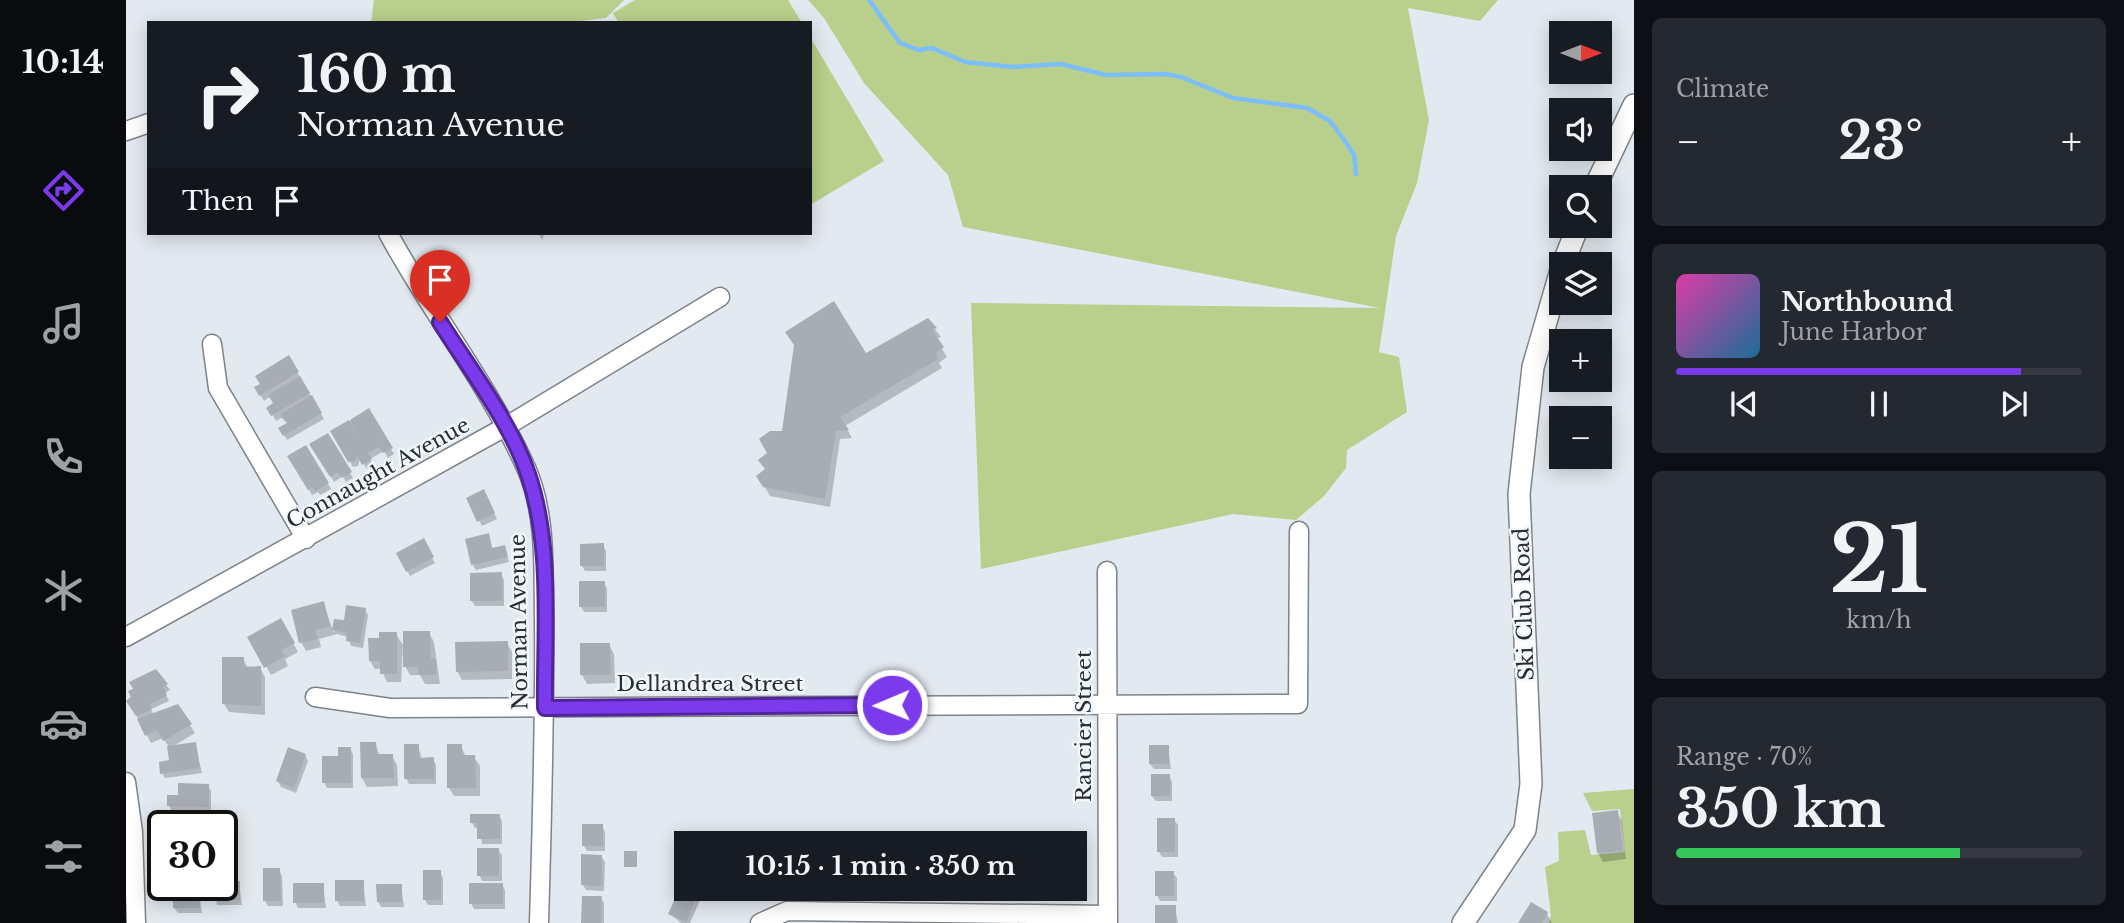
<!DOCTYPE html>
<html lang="en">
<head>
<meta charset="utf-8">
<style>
	body { margin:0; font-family:"Libre Baskerville",serif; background:#242831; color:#f1f3f6; height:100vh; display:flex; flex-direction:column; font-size:26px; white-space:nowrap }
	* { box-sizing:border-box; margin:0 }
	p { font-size:23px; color:#9ea1a6 }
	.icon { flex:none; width:38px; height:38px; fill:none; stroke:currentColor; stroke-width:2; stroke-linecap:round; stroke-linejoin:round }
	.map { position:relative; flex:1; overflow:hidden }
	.sheet { display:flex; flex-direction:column; gap:18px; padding:18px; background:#0d0f14; width:490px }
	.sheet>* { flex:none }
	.hud { position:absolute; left:21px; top:21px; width:665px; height:214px; border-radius:0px; box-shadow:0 4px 18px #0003; background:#171b24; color:#f1f3f6; overflow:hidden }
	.needle { width:46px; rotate:90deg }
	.fabs { position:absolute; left:1423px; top:21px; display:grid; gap:14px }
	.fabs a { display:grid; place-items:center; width:63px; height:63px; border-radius:0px; background:#171b24; box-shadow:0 4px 18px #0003; font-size:35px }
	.speed { position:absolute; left:21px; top:810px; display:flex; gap:14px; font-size:35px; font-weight:700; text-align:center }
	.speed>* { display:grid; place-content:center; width:91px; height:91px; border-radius:50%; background:#171b24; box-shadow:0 4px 18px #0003; line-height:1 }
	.speed .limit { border:4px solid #111; border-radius:10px; background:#fff; color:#111 }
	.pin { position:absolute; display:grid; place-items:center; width:60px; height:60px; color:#fff; margin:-72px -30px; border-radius:50% 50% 50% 0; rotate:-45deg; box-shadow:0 0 7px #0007 }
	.pin .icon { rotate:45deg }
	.me { position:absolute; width:77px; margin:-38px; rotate:269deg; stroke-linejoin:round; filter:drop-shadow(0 0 5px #0008) }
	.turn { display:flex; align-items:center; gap:24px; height:147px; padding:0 35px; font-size:32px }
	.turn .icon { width:91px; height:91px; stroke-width:2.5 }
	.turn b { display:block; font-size:49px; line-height:60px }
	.then { display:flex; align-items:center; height:66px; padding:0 35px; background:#0003; gap:14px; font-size:26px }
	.big { font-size:52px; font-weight:700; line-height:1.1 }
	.sheet .card { flex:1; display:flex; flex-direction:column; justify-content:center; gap:10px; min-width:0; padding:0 24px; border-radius:10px; background:#242831 }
	.sheet .dial { align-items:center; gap:0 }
	.dial b { font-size:91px; line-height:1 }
	.song { display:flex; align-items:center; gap:21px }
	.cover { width:84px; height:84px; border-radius:10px; background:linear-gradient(135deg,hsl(320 70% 55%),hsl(200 70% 35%)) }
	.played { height:7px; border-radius:4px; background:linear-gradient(90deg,#7c3aed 85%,#363941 85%) }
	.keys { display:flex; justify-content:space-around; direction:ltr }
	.heat { display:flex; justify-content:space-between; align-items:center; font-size:38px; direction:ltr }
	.charge { height:10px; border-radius:5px; background:linear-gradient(90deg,#34c759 70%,#363941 0) }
	.trip { position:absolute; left:548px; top:831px; width:413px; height:70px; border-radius:0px; background:#171b24; box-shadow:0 4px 18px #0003; font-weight:700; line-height:70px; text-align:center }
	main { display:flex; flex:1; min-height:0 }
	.tab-bar { display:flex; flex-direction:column; width:126px; justify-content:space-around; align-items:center; background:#090b0e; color:#9ea1a6 }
	.tab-bar .icon { width:49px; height:49px }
	.tab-bar .selected { color:#7c3aed }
	.tab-bar b { font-size:32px; color:#f1f3f6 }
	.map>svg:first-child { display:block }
	.green { fill:#b8d08b }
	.shadow { fill:#0003 }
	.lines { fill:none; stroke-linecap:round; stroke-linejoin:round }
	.stream { stroke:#7cbdfb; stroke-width:4.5 }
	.building { fill:#a7adb3 }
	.minor-casing { stroke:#7d8388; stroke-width:21 }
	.tertiary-casing { stroke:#7d8388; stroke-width:24 }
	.minor { stroke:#fff; stroke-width:18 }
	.tertiary { stroke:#fff; stroke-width:21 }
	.route-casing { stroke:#51269a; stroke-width:18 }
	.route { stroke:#7c3aed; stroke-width:12 }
	.labels { text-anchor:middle; stroke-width:5; stroke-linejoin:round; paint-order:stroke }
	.street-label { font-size:21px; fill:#2a2c2e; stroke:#f0f7fd }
</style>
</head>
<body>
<main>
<nav class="tab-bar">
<b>10:14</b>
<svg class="icon selected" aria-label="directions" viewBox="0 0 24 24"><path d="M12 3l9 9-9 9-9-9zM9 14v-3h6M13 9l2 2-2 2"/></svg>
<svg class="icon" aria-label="music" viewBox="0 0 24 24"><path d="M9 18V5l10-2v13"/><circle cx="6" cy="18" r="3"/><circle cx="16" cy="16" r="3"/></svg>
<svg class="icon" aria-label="phone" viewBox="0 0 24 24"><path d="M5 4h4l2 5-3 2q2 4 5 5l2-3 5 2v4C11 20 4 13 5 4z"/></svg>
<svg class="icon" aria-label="climate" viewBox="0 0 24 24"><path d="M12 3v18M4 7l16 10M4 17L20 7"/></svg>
<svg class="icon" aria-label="car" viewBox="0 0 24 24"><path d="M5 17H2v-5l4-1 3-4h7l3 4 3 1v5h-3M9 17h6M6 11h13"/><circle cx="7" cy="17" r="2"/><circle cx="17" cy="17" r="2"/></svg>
<svg class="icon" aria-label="filters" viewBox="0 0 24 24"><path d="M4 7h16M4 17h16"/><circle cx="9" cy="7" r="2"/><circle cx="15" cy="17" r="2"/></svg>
</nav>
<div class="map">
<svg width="1508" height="923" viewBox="0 0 1508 923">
	<rect width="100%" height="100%" fill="#e3e9f0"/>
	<path class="green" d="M248,0H498L480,18L437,23H245Z
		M509,0H662L676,23H493L487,13Z
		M682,0H1372L1354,21L1282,8L1303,120L1291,183L1270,236L1253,352L1273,357L1281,412L1221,450L1220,468L1198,496L1170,520L1107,514L855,569L845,303L1254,308L837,227L822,175L738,83L698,18Z
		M684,37L758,161L684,205Z
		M1508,789V923H1423L1425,915L1419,867L1433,861L1432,832L1459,830L1465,855L1499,852L1494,809L1466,811L1457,793Z"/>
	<path class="shadow" d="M412,233H419L416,240Z
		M802,320L815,337L810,339L821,357L813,363L816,368L719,426L726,438L714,439L704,507L644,496L633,476L640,470L643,453L658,433L739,355Z
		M163,358L198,419L161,440L154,428L162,424L157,417L150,421L143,408L150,404L145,396L138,401L130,388Z
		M243,411L268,454L262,458L258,451L244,459L247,465L241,469L234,459L232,466L227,467L206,432Z
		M201,435L227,478L220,482L217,476L208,482L186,444Z
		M180,447L205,489L194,495L192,492L186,495L164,457Z
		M360,497L371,519L356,526L342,498Z
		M362,535L367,550L378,547L383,562L350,570L347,565Z
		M297,541L309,563L284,576L272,554Z
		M477,545L480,551V571H459L456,566Z
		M375,574L378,580V606H349L346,601Z
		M478,583L481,588V612H458L455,607Z
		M197,603L208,633L210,621L219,622L239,609L242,615L237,648L225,646L222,637L211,634L193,639L195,647L180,651L175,642Z
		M155,621L172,652L159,659L162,666L145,675L124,638Z
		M303,633L308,642L314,684H299L294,675H284L279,666Z
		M270,634L277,645L275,682H261L255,669H249L244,661L255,640Z
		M381,643L386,652V679L336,680L331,671Z
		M483,645L488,654L489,683L461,684L456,675Z
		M117,659L122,668H134L139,677V715L103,712L98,704Z
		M30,671L44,690L39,693L43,701L25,709L28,715L64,725L69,733L46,747L69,744L76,773L39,778L36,773L45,762L43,747L37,738L25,743L2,700Z
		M249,744L254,756H266L271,765L272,786L241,787L236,778Z
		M292,746L296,759H307L310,765V784H283L280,778Z
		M335,746L340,757H348L354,766V796H328L323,788Z
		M1042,746L1045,769H1028L1024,764Z
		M224,748L227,754V788H201L198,782L213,758Z
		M179,755L182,761L170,793L155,787L152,781Z
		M1043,776L1046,782V801H1030L1026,796Z
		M82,786L85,791V812L46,811L43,806L53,797Z
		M1491,812L1496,821L1500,859L1477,862L1472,853Z
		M373,815L376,821V844H356L353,828H349L346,823Z
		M1048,820L1052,825V857H1036L1033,852Z
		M476,826L479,832V851H461L458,846Z
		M372,850L376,855V881H356L353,875Z
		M475,856L479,862L478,891L460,890L457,885Z
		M948,858L954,863V880H948Z
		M153,870L156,876L157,906H142L139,901Z
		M314,872L317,878V905H302L299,900Z
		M1047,873L1051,878V901H1034L1031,895Z
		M237,882L240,906H214L211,900Z
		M113,883L116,905H91L87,886Z
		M376,884L379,890V909H348L345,903Z
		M560,884V889H571L576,896L564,923H555L544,914Z
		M197,885L200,908H172L169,902Z
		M275,885L278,907H255L252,901Z
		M48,886H72L76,913H52L48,908Z
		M475,898L478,903V923H457Z
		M1049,906L1052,923H1031Z
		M1421,914L1426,923H1394Z"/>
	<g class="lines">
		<path class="stream" d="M743,0L774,43L793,50L806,48L839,62L887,67L935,64L980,75L1039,74L1055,77L1107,98L1181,108L1204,121L1219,141L1228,155L1230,174"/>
	</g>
	<path class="building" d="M708,301L740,353L802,318L811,328L806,330L818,347L810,353L812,359L714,417L723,430L710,431L699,499L637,487L630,476L639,469L632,460L641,453L633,439L644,431H656L668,345L659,332Z
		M163,355L173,372L133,396L128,387L134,384L129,376Z
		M174,376L184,393L145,416L140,408L147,403L142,395Z
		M186,395L196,413L157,436L152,428L161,423L155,417L156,413Z
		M243,408L267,448L257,453L253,447L242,453L246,459L236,465L231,456L229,461L222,462L204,431L223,420L233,437L224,420Z
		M202,433L226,472L216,478L212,472L204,477L183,444Z
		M180,445L203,483L189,491L187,487L182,490L161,456Z
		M358,489L369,513L351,522L340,498Z
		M363,533L366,548L379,545L382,557L345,565L339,539Z
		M298,538L308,557L280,572L270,553Z
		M478,543V566H454V544Z
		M376,572V601H344V573Z
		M453,581H479V607H453Z
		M198,601L204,626L189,630L192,639L173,643L165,610Z
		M220,605L240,608L234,643L220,641L221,633L206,630L208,619L218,620Z
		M155,618L169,643L155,650L159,656L138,668L121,637Z
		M277,631H304L305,659H310V675H292V667H277Z
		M253,632H271V674H254V661H243L242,638H253Z
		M382,641V671L330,672L329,642Z
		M454,643H484L485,675H454Z
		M96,657H118V667L135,666V706L96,704Z
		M30,669L42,684L37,687L41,695L24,704L26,709L10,716L0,701L5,697L2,691L7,689L3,682Z
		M52,704L66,724L37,741L31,730L19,736L11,719Z
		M70,742L74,768L34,774L33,762L43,760L41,746Z
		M234,742H250L251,754H267L268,778H235Z
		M278,744H293V758L308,757V779H278Z
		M321,744H336V755H349L350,788H321Z
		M1023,745H1043V764H1023Z
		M162,747L180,754L168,788L150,781Z
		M212,747H225V783H196V756H212Z
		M1025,774H1044V796H1025Z
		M52,783L83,784V807L41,806V795H52Z
		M1492,810L1497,851L1471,853L1466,813Z
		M344,814H374V839H351V823H344Z
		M1031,818H1049V852H1031Z
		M456,824H477V846H456Z
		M636,835H669L668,844H636Z
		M351,848H373V876H351Z
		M498,851H511V867H498Z
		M455,854L476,855V886L455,885Z
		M137,868H154L155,901H137Z
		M297,870H315V900H297Z
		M1029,871H1048V896H1029Z
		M209,880H238V901H209Z
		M96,881H114V900H86L85,886H96Z
		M557,881L560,882V889H574L560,922L542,914Z
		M167,883H198V903H167Z
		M343,883H377V904H343Z
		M250,884H276V902H251Z
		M46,886H73L74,908H47Z
		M456,896H476L475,923H455Z
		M1405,902L1422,912L1416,923H1392Z
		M1029,905H1050V923H1029Z"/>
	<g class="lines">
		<g class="minor-casing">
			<path id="minor" d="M0,131L23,123
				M262,233C305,313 364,386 401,470C421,517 417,572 418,621C419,722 416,822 413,923
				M86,344L92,388L180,539
				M981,571L982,923
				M0,637L379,427L594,297
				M189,697L264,708L1172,704L1173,531
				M0,782L7,832L10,923
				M634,923L661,911L982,915"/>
		</g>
		<g class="tertiary-casing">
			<path id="tertiary" d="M1469,187L1508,105
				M1437,264L1452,226
				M1337,923L1399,830L1405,784L1393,494L1407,367L1435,270"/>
		</g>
		<use href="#minor" class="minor"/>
		<use href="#tertiary" class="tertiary"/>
	</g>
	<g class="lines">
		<g class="route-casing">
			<path id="route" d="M314,322C343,368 385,423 402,474C427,547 418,632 419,708L766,705"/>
		</g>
		<use href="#route" class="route"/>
	</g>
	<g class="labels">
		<g class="street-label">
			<text transform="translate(252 473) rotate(-29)" y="7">Connaught Avenue</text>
			<text transform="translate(1398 604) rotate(-92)" y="7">Ski Club Road</text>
			<text transform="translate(393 622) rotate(-91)" y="7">Norman Avenue</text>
			<text x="584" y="691">Dellandrea Street</text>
			<text transform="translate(958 726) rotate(-90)" y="7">Rancier Street</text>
		</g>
	</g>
</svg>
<div class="fabs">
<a><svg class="needle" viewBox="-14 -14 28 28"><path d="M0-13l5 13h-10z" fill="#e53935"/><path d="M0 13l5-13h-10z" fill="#9ea1a6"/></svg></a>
<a><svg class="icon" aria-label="sound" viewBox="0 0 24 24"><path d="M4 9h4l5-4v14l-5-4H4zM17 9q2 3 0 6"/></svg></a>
<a><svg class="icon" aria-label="search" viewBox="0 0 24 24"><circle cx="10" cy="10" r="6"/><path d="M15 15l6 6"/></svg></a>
<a><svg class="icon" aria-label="layers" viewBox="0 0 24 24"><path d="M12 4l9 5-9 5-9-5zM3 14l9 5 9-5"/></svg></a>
<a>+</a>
<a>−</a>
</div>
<div class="speed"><div class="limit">30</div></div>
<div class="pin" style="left:314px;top:322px;background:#d93025"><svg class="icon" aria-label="arrive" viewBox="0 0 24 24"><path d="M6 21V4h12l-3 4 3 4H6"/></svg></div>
<svg class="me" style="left:766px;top:705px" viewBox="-20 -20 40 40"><circle r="17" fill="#7c3aed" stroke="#fff" stroke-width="3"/><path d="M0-11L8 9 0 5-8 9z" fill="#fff"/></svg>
<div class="trip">10:15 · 1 min · 350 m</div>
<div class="hud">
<div class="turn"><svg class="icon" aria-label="right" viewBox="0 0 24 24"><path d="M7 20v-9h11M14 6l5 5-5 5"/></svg><div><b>160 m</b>Norman Avenue</div></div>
<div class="then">Then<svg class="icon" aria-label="arrive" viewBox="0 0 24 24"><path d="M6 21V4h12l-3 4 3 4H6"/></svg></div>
</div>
</div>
<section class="sheet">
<div class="card"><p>Climate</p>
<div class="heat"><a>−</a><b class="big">23°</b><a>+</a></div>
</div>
<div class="card">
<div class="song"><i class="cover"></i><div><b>Northbound</b><p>June Harbor</p></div></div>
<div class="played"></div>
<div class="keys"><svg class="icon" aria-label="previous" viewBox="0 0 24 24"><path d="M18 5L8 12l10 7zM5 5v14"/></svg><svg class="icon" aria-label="pause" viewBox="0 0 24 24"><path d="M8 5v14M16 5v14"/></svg><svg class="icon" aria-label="next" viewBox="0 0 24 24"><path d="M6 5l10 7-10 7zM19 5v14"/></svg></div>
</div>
<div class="card dial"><b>21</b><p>km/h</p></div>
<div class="card"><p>Range · 70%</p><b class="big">350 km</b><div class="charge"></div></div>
</section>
</main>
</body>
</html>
